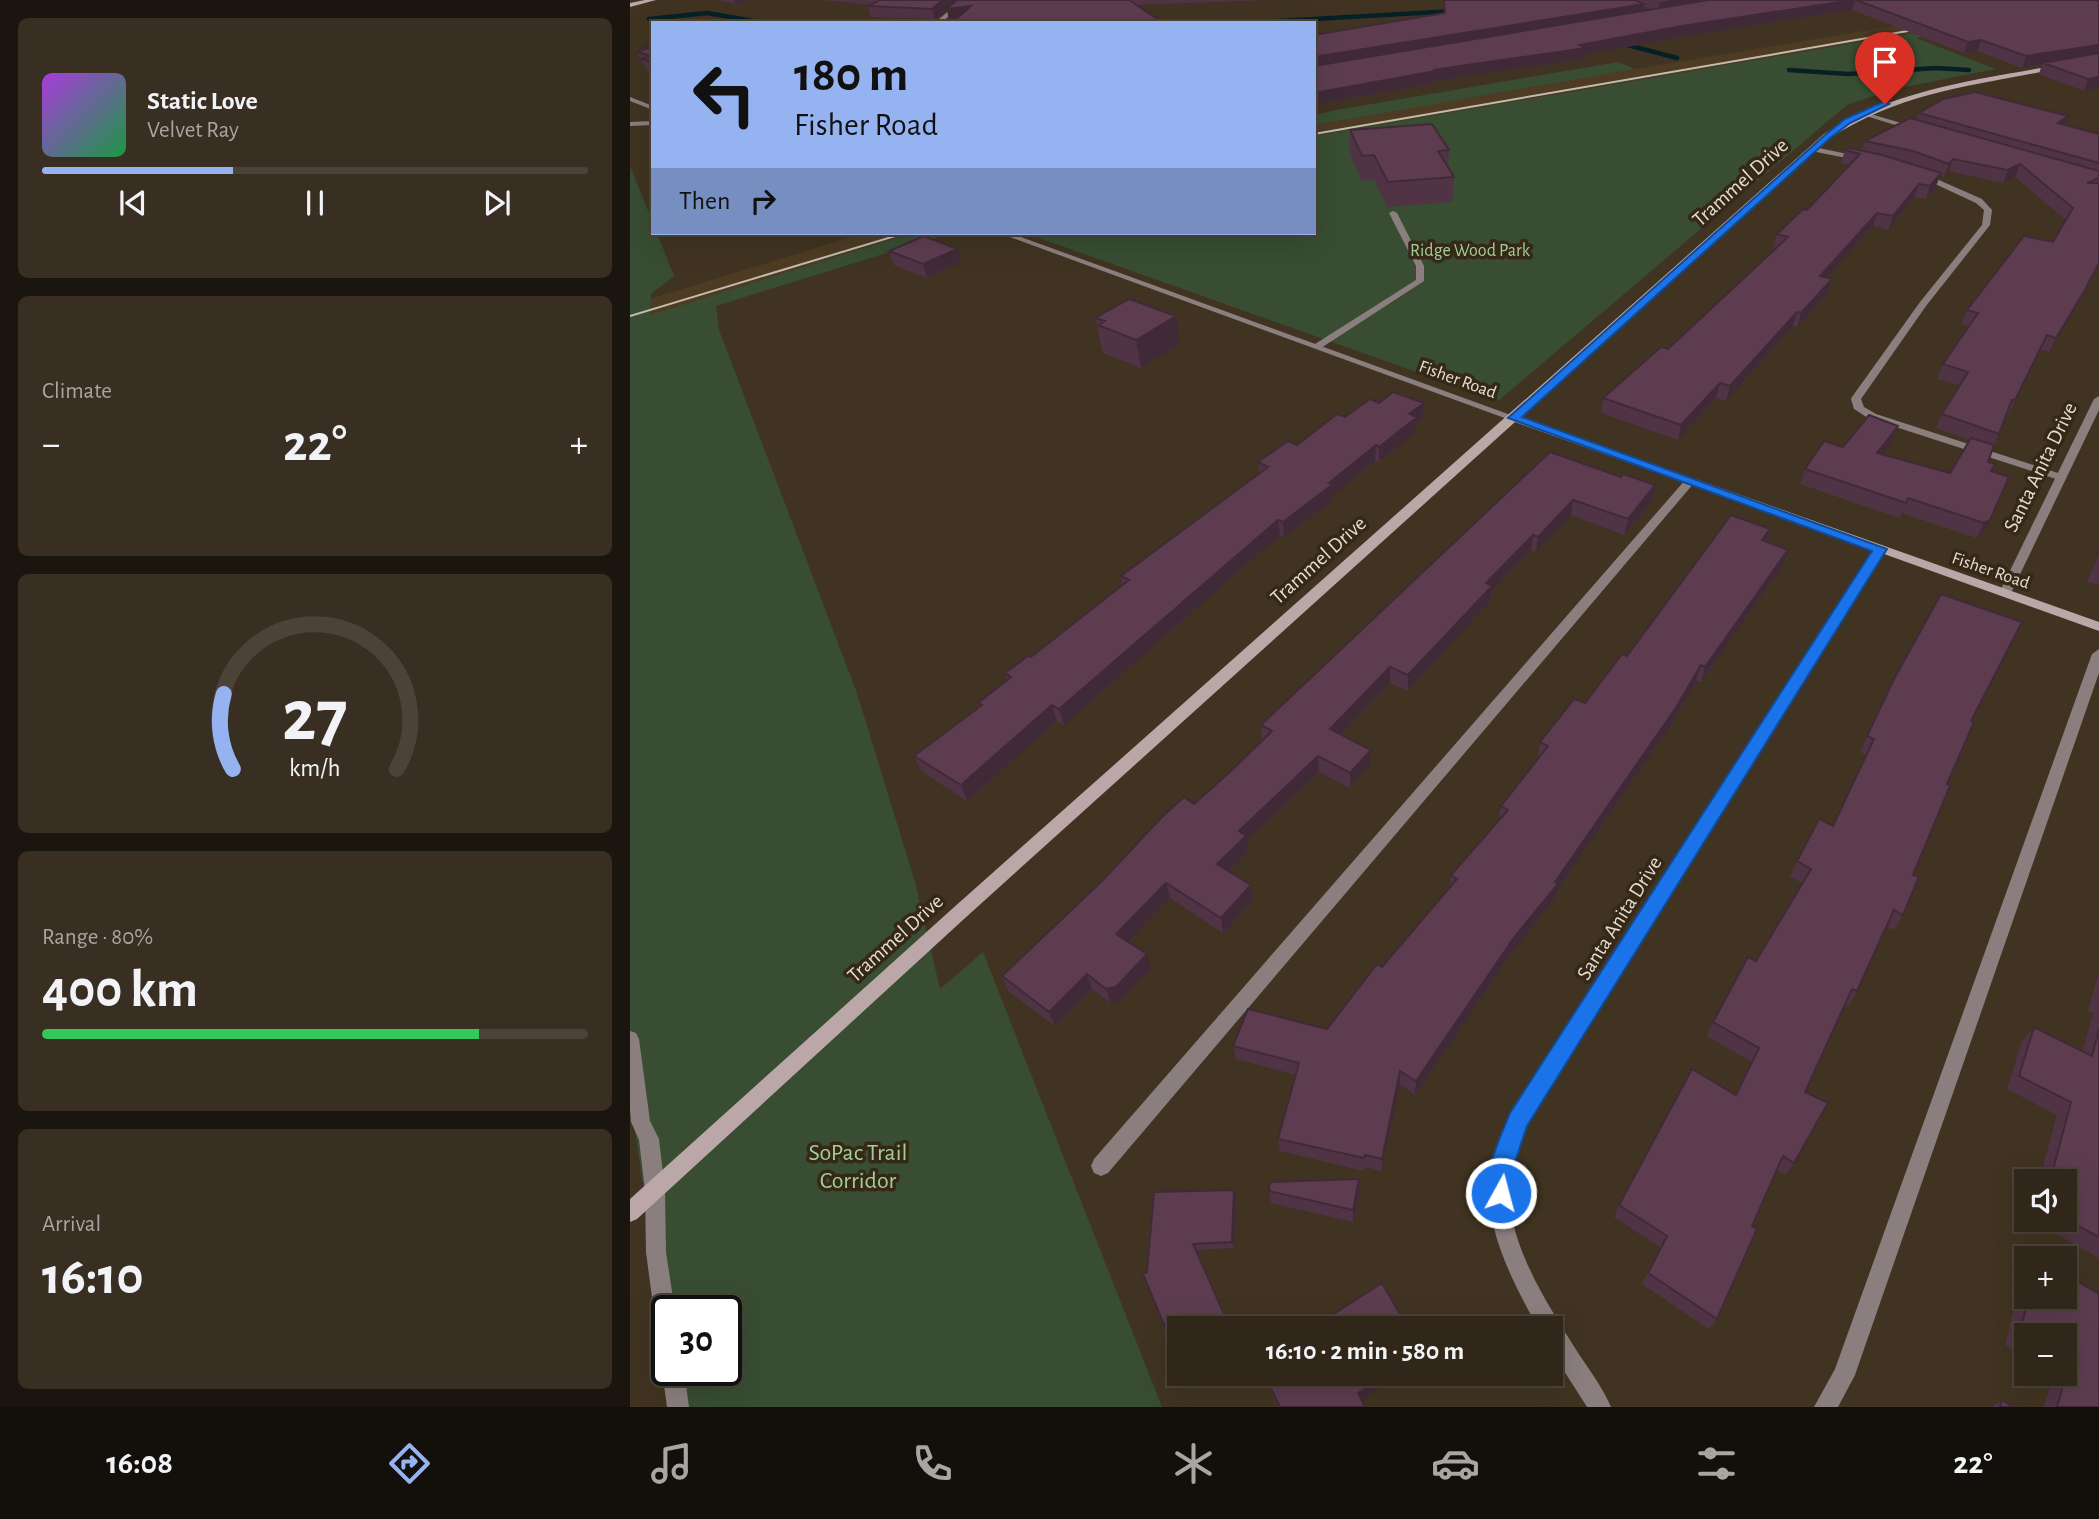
<!DOCTYPE html>
<html lang="en">
<head>
<meta charset="utf-8">
<style>
	body { margin:0; font-family:"Alegreya Sans",sans-serif; background:#382e22; color:#f1f3f6; height:100vh; display:flex; flex-direction:column; font-size:26px; white-space:nowrap }
	* { box-sizing:border-box; margin:0 }
	p { font-size:23px; color:#a8a5a2 }
	.icon { flex:none; width:38px; height:38px; fill:none; stroke:currentColor; stroke-width:2; stroke-linecap:round; stroke-linejoin:round }
	.map { position:relative; flex:1; overflow:hidden }
	.side { display:flex; flex-direction:column; gap:18px; padding:18px; background:#1a150e; width:630px }
	.side>* { flex:none }
	.hud { position:absolute; left:21px; top:21px; width:665px; height:214px; border-radius:0px; box-shadow:0 7px 28px #0002,0 0 0 2px #4b4338; background:#95b2f1; color:#111; overflow:hidden }
	.fabs { position:absolute; left:1384px; top:1169px; display:grid; gap:14px }
	.fabs a { display:grid; place-items:center; width:63px; height:63px; border-radius:0px; background:#302619; box-shadow:0 7px 28px #0002,0 0 0 2px #4b4338; font-size:35px }
	.speed { position:absolute; left:21px; top:1295px; display:flex; gap:14px; font-size:35px; font-weight:700; text-align:center }
	.speed>* { display:grid; place-content:center; width:91px; height:91px; border-radius:50%; background:#302619; box-shadow:0 7px 28px #0002,0 0 0 2px #4b4338; line-height:1 }
	.speed .limit { border:4px solid #111; border-radius:10px; background:#fff; color:#111 }
	.pin { position:absolute; display:grid; place-items:center; width:60px; height:60px; color:#fff; margin:-72px -30px; border-radius:50% 50% 50% 0; rotate:-45deg; box-shadow:0 0 7px #0007 }
	.pin .icon { rotate:45deg }
	.me { position:absolute; width:77px; margin:-38px; rotate:7deg; stroke-linejoin:round; filter:drop-shadow(0 0 5px #0008) }
	.turn { display:flex; align-items:center; gap:24px; height:147px; padding:0 28px; font-size:32px }
	.turn .icon { width:91px; height:91px; stroke-width:2.5 }
	.turn b { display:block; font-size:49px; line-height:60px }
	.then { display:flex; align-items:center; height:66px; padding:0 28px; background:#0003; gap:14px; font-size:26px }
	.big { font-size:52px; font-weight:600; line-height:1.1 }
	.side .card { flex:1; display:flex; flex-direction:column; justify-content:center; gap:10px; min-width:0; padding:0 24px; border-radius:10px; background:#382e22 }
	.side .dial { align-items:center; gap:0 }
	.dial svg { height:182px; overflow:visible; fill:none; stroke:#4b4338; stroke-width:7; stroke-linecap:round; text-anchor:middle }
	.dial text { fill:#f1f3f6; stroke:none }
	.song { display:flex; align-items:center; gap:21px }
	.cover { width:84px; height:84px; border-radius:10px; background:linear-gradient(135deg,hsl(280 70% 55%),hsl(140 70% 35%)) }
	.played { height:7px; border-radius:4px; background:linear-gradient(90deg,#95b2f1 35%,#4b4338 35%) }
	.keys { display:flex; justify-content:space-around; direction:ltr }
	.heat { display:flex; justify-content:space-between; align-items:center; font-size:38px; direction:ltr }
	.charge { height:10px; border-radius:5px; background:linear-gradient(90deg,#34c759 80%,#4b4338 0) }
	.trip { position:absolute; left:537px; top:1316px; width:396px; height:70px; border-radius:0px; background:#302619; box-shadow:0 7px 28px #0002,0 0 0 2px #4b4338; font-weight:600; line-height:70px; text-align:center }
	.dock { display:flex; height:112px; justify-content:space-around; align-items:center; background:#130f0a; color:#a8a5a2 }
	.dock .icon { width:49px; height:49px }
	.dock .active { color:#95b2f1 }
	.dock b { font-size:32px; color:#f1f3f6 }
	main { display:flex; flex:1; min-height:0 }
	.map>svg:first-child { display:block }
	.built { fill:#4d3b23 }
	.green { fill:#384d32 }
	.lines { fill:none; stroke-linecap:round; stroke-linejoin:round }
	.stream { stroke:#062026; stroke-width:4.5 }
	.lane { fill:#8b7e7f; fill-rule:evenodd }
	.street { fill:#8b7e7f; fill-rule:evenodd }
	.secondary { fill:#bba7a8; fill-rule:evenodd }
	.tram { stroke:#c4bbaf; stroke-width:2 }
	.wall { fill:#503445; fill-rule:evenodd }
	.shaded-wall { fill:#412a38 }
	.building { fill:#5d3c50; stroke:#412a38; stroke-width:2 }
	.route { fill:#1a73e8; stroke:#114b97; stroke-width:2 }
	.labels { text-anchor:middle; stroke-width:7; stroke-linejoin:round; paint-order:stroke }
	.far-park-label { font-size:18px; fill:#a3cd97; stroke:#352817 }
	.far-street-label { font-size:18px; fill:#e6ded3; stroke:#352817 }
	.street-label { font-size:21px; fill:#e6ded3; stroke:#352817 }
	.near-park-label { font-size:24px; fill:#a3cd97; stroke:#352817 }
</style>
</head>
<body>
<main>
<section class="side">
<div class="card">
<div class="song"><i class="cover"></i><div><b>Static Love</b><p>Velvet Ray</p></div></div>
<div class="played"></div>
<div class="keys"><svg class="icon" aria-label="previous" viewBox="0 0 24 24"><path d="M18 5L8 12l10 7zM5 5v14"/></svg><svg class="icon" aria-label="pause" viewBox="0 0 24 24"><path d="M8 5v14M16 5v14"/></svg><svg class="icon" aria-label="next" viewBox="0 0 24 24"><path d="M6 5l10 7-10 7zM19 5v14"/></svg></div>
</div>
<div class="card"><p>Climate</p>
<div class="heat"><a>−</a><b class="big">22°</b><a>+</a></div>
</div>
<div class="card dial"><svg viewBox="0 0 100 80">
<path d="M14 69A42 42 0 1 1 86 69"/>
<path d="M14 69A42 42 0 0 1 10 36" stroke="#95b2f1"/>
<text x="50" y="56" font-size="32" font-weight="700">27</text>
<text x="50" y="72" font-size="11">km/h</text>
</svg></div>
<div class="card"><p>Range · 80%</p><b class="big">400 km</b><div class="charge"></div></div>
<div class="card"><p>Arrival</p><b class="big">16:10</b></div>
</section>
<div class="map">
<svg width="1469" height="1407" viewBox="0 0 1469 1407">
	<rect width="100%" height="100%" fill="#403321"/>
	<path class="built" d="M1418,0L1469,1L684,136V125L730,115Z
		M235,233H283L0,322V305Z"/>
	<path class="green" d="M1469,1L1286,38L1366,69L1264,89L1217,105L868,401L395,233H684V136Z
		M988,62L1005,69L684,125V115L706,110Z
		M0,166L23,223V233H27L44,276L21,294L20,315L283,233H321L86,306L89,330L227,693L285,882L310,989L353,952L532,1407H46L40,1370H96V1311H37V1346L0,1097Z"/>
	<g class="lines">
		<path class="stream" d="M19,19L77,13L135,23
			M612,23L825,11
			M990,43L1047,58
			M1159,70L1218,74L1306,68L1339,70"/>
		<path class="lane" d="M1184,147L1232,157L1236,159L1232,161L1181,151L1180,149Z
			M1293,173L1352,199L1362,210L1360,225L1296,306L1231,399L1234,407L1246,414L1434,475V479H1426L1238,418L1224,409L1221,399L1222,397L1290,302L1352,225L1354,210L1346,203L1290,177L1289,175Z
			M763,211L767,213L794,266V281L691,348H685V344L786,280V266L759,213Z
			M1060,478L1066,481L1064,483L478,1173L471,1176L464,1173L461,1166L464,1159L1056,479Z
			M1469,649V673L1225,1375L1208,1407H1184L1205,1369L1462,654Z
			M0,1031L6,1033L9,1039L20,1121L29,1139L35,1191L36,1252L45,1311H37V1339L29,1336L26,1328L16,1252L15,1191L9,1140L1,1122L0,1110Z
			M35,1362L37,1370H54L59,1407H37L32,1370Z"/>
		<path class="street" d="M332,0H338L311,23H304Z
			M0,97L23,106V110L0,101Z
			M1230,112H1234L1288,128L1281,130L1230,114Z
			M23,121V125L0,126V122Z
			M369,233H380L889,418L884,421L880,420Z
			M1469,396V410L1381,593L1379,596H1371L1369,593L1464,399Z
			M1250,545L1256,549L896,1125C891,1139 883,1154 880,1170C871,1233 913,1297 945,1348C957,1367 972,1386 981,1407H957L920,1349V1328H908C883,1282 851,1224 861,1170C864,1151 874,1131 881,1113L1244,549Z"/>
		<path class="secondary" d="M15,0H26L0,7V3Z
			M1428,65L1430,68C1346,86 1275,90 1200,138L890,417L1469,622V631L885,422L334,919L7,1219L0,1222V1199L322,909L1194,134C1267,89 1345,80 1428,65Z"/>
		<path class="tram" d="M684,134L1295,28
			M0,316L275,233"/>
	</g>
	<path class="wall" d="M87,0H120L106,4Z
		M193,0H637L506,5L319,20L317,9L305,19L241,17L238,6L242,5Z
		M813,0H1469V88L1454,91L1409,74L1412,64L1392,68L1347,51L1334,53L1222,10L1050,37L955,55L954,59L805,81V83L684,105V35L814,14ZM1014,6L1022,9L1013,11Z
		M23,44V82L19,73L22,72L17,70L14,64L12,63L7,52L14,50L13,47Z
		M1289,113L1435,125L1469,134V263L1448,304L1419,352L1411,350L1378,415H1376L1358,462L1361,471L1352,535L1347,538L1272,513L1270,518L1170,484L1175,469L1213,447L1263,440L1252,454L1320,473L1339,440L1306,428L1312,414L1330,385L1307,379L1313,364L1339,326L1331,324L1337,310L1423,242L1436,220L1385,177L1373,183L1319,171L1314,177L1310,175L1306,186L1296,199L1284,197L1258,230L1243,226L1196,278L1202,279L1198,293L1167,327L1163,326L1096,401L1086,398L1048,440L971,413L973,398L1038,349L1146,248H1143L1147,234L1177,210L1219,165L1211,163L1215,150L1232,151L1235,141L1286,120Z
		M720,130L819,150L818,168L824,177L822,202L757,207L744,180L732,181L720,154Z
		M259,251L331,262L297,278L264,265Z
		M465,318L550,344L511,368L473,353Z
		M749,403H794L793,418L786,423V432L749,462L745,461L703,495V500L654,537L650,535L434,725L427,721L337,801L291,771L284,756L349,707L348,703L377,680L375,673L401,657L492,585L491,576L629,473L628,462L667,445L715,417Z
		M920,452L991,477L1025,485L1022,501L994,535L941,515L906,552L901,550L861,592L860,601L778,691L760,683L710,734L741,750L740,765L720,788L689,772L617,841L618,852L598,871L623,900L593,933L540,898L498,942L521,969L490,1001L481,1003L462,989L425,1026L378,991L372,976L601,771L632,740L631,725Z
		M1140,529L1136,542L1153,565L1071,682L1066,681L1041,725L927,890L925,898L883,951L785,1095L770,1084L752,1171L735,1167L734,1171L650,1151L648,1139L666,1075L606,1059L603,1046L697,1029L752,967L819,889L821,875L869,820L871,806L908,758L910,742L955,703L997,656Z
		M1469,555V585L1457,582Z
		M1264,679L1341,721L1283,875L1273,915L1264,930L1256,926L1227,991L1218,1006L1215,1004L1175,1092L1164,1163L1156,1175L1147,1170L1122,1226L1087,1319L1079,1329L1012,1284L1030,1247L984,1217L989,1205L1105,1094L1122,1062L1077,1036L1083,1022L1126,961L1173,883L1160,877L1167,861L1203,825L1236,755L1230,752Z
		M1469,972V1258L1401,1220H1435V1181H1409L1427,1115L1377,1089L1392,1041L1404,1027L1453,1051L1463,1013L1458,1011Z
		M729,1179L730,1191L723,1222L641,1203L639,1191Z
		M604,1190L606,1196L604,1248L565,1250L517,1272Z
		M1396,1267V1297H1435L1469,1407H1414L1423,1374H1435V1335H1396V1358L1375,1345L1394,1269Z
		M632,1374H770L732,1400L735,1407H648Z
		M1372,1400L1383,1407H1361Z"/>
	<path class="shaded-wall" d="M104,0H120L106,4Z
		M313,0H328L341,6L343,17L319,20L317,9L305,19L302,9Z
		M1042,0H1105L1028,12L1030,2Z
		M1225,0L1222,10L1050,37L955,55L954,59L805,81V83L684,105V93L803,70L950,45L1052,26Z
		M1014,4L1013,15L684,68V57Z
		M1351,40L1347,51L1334,53L1338,42Z
		M1469,45V55L1413,63L1412,64L1392,68L1396,56Z
		M1469,77V88L1454,91L1458,79Z
		M1438,116L1433,128L1428,123Z
		M1323,159L1319,171L1314,177L1319,164Z
		M1390,164L1385,177L1373,183L1378,170Z
		M1311,173L1306,186L1296,199L1300,186Z
		M1289,184L1284,197L1258,230L1263,216Z
		M1247,213L1243,226L1185,290L1190,276Z
		M327,249L331,262L297,278L293,264Z
		M1469,263L1448,304L1419,352L1426,338Z
		M1202,279L1198,293L1167,327L1171,313Z
		M1167,312L1163,326L1096,401L1100,386Z
		M546,316L550,344L511,368L506,340Z
		M1090,383L1086,398L1048,440L1051,425Z
		M794,403L793,418L786,423V432L749,462V447L779,414Z
		M1268,426L1263,440L1242,467L1247,453Z
		M746,445L745,461L703,495V500L654,537L653,522Z
		M1025,485L1022,501L994,535L998,519Z
		M943,500L941,515L906,552L908,537Z
		M648,520L650,535L434,725L429,709Z
		M1360,520L1352,535L1347,538L1354,523Z
		M1140,529L1135,544L1132,540Z
		M903,535L901,550L861,592L860,601L778,691V675L856,583Z
		M1158,550L1153,565L1071,682L1075,667Z
		M1071,665L1066,681L1041,725L927,890L925,898L883,951L785,1095L786,1081L885,936L925,882Z
		M760,667V683L700,745V729Z
		M422,705L427,721L337,801L331,785Z
		M741,750L740,765L720,788V773Z
		M688,756L689,772L617,841L618,852L589,879L587,864L609,831Z
		M536,883L540,898L491,949L486,934Z
		M621,885L623,900L593,933L591,918Z
		M517,954L521,969L490,1001L481,1003L476,989Z
		M457,974L462,989L425,1026L419,1012Z
		M770,1071V1084L752,1171V1159Z
		M729,1179L730,1191L723,1222V1210Z
		M604,1190L606,1196L604,1248L602,1242Z
		M757,1374H770L728,1403V1393Z"/>
	<path class="building" d="M250,0H313L302,9L238,6Z
		M327,0H499L533,23H322L341,6L317,9Z
		M814,0H1005L1014,4L684,57V35L815,13Z
		M1078,0H1223L1052,26L950,45L956,48L803,70L806,71L684,93V66Z
		M1226,0H1469V45L1396,56L1351,40L1338,42Z
		M23,44V62L12,59L22,56L7,52L18,48L13,47Z
		M1469,53V77L1458,79L1413,63Z
		M1345,92L1438,116L1428,123L1469,134V163L1289,113L1313,99Z
		M1280,118L1469,171V178L1457,183H1469V263L1455,290L1426,338L1417,335L1385,400H1382L1369,434L1312,414L1338,372L1313,364L1348,313L1337,310L1394,236L1423,242L1443,208L1390,164L1378,170L1323,159L1319,164L1283,151L1235,141Z
		M802,124L819,150L808,151L824,177L758,182L744,155L732,156L720,130Z
		M1219,148L1252,155L1311,173L1300,186L1289,184L1263,216L1247,213L1190,276L1202,279L1171,313L1167,312L1100,386L1090,383L1051,425L973,398L1031,347L1038,349L1158,237L1147,234L1173,209L1177,210L1230,154L1215,150Z
		M294,236L327,249L293,264L259,251Z
		M499,299L546,316L506,340L468,325L475,321L465,318Z
		M763,392L794,403L779,414L787,417L749,447L746,445L699,483L703,484L653,522L648,520L429,709L422,705L331,785L284,756L352,705L348,703L381,677L375,673L398,656L401,657L499,580L491,576L638,467L628,462L658,441L667,445L707,414L715,417L740,399L749,403Z
		M1239,415L1268,426L1247,453L1320,473L1341,438L1364,445L1358,462L1365,464L1361,471L1379,477L1360,520L1354,523L1278,498L1276,503L1175,469L1194,441L1213,447Z
		M920,452L991,477L993,474L1025,485L998,519L943,500L908,537L903,535L856,583L862,586L778,675L760,667L700,729L741,750L720,773L688,756L609,831L616,836L587,864L621,885L591,918L536,883L486,934L517,954L486,987L476,989L457,974L419,1012L372,976L471,882L532,817L554,797L564,804L601,771L642,731L631,725Z
		M1101,515L1140,529L1132,540L1158,550L1075,667L1071,665L1045,709L925,882L928,884L885,936L786,1081L770,1071L752,1159L735,1155L734,1158L648,1139L669,1063L603,1046L618,1009L697,1029L747,964L752,967L827,879L821,875L878,810L871,806L918,746L910,742L944,699L955,703L992,654L997,656Z
		M1311,594L1392,622L1341,721L1344,722L1317,784L1320,786L1283,875L1289,877L1273,915L1264,910L1227,991L1222,989L1175,1092L1198,1103L1164,1163L1153,1156L1122,1226L1127,1229L1087,1319L1018,1273L1037,1236L989,1205L1062,1069L1106,1095L1129,1048L1083,1022L1118,957L1126,961L1181,869L1167,861L1189,819L1203,826L1244,739L1237,736L1264,679Z
		M1404,1027L1462,1056L1469,1029V1237L1435,1219V1181H1420L1441,1102L1389,1076Z
		M729,1179L723,1210L639,1191L640,1182Z
		M604,1190L602,1242L563,1244L599,1325V1328H550V1363L513,1274L517,1272L524,1192Z
		M1435,1274L1469,1294V1407H1427L1439,1364L1435,1361V1335H1396V1339L1389,1335L1399,1297H1435Z
		M752,1283L778,1328H682Z
		M634,1374H757L728,1393L735,1407H650Z
		M1372,1400L1383,1407H1370Z"/>
	<path class="route" d="M1253,102L1259,104L1220,123L1200,138L892,417L1257,549L897,1126L882,1171V1193L879,1201L871,1204L863,1201C851,1173 870,1139 880,1113L1242,551L878,418L1195,135L1215,119Z"/>
	<g class="labels">
		<g class="far-park-label">
			<text x="840" y="256">Ridge Wood Park</text>
		</g>
		<g class="far-street-label">
			<text transform="translate(828 379) rotate(20)" y="6">Fisher Road</text>
			<text transform="translate(1361 570) rotate(19)" y="6">Fisher Road</text>
		</g>
		<g class="street-label">
			<text transform="translate(1110 182) rotate(-42)" y="7">Trammel Drive</text>
			<text transform="translate(1410 467) rotate(-64)" y="7">Santa Anita Drive</text>
			<text transform="translate(688 560) rotate(-42)" y="7">Trammel Drive</text>
			<text transform="translate(989 918) rotate(-58)" y="7">Santa Anita Drive</text>
			<text transform="translate(265 938) rotate(-42)" y="7">Trammel Drive</text>
		</g>
		<g class="near-park-label">
			<text x="228" y="1160">SoPac Trail<tspan x="228" dy="28">Corridor</tspan></text>
		</g>
	</g>
</svg>
<div class="fabs">
<a><svg class="icon" aria-label="sound" viewBox="0 0 24 24"><path d="M4 9h4l5-4v14l-5-4H4zM17 9q2 3 0 6"/></svg></a>
<a>+</a>
<a>−</a>
</div>
<div class="speed"><div class="limit">30</div></div>
<div class="pin" style="left:1255px;top:104px;background:#d93025"><svg class="icon" aria-label="arrive" viewBox="0 0 24 24"><path d="M6 21V4h12l-3 4 3 4H6"/></svg></div>
<svg class="me" style="left:871px;top:1193px" viewBox="-20 -20 40 40"><circle r="17" fill="#1a73e8" stroke="#fff" stroke-width="3"/><path d="M0-11L8 9 0 5-8 9z" fill="#fff"/></svg>
<div class="trip">16:10 · 2 min · 580 m</div>
<div class="hud">
<div class="turn"><svg class="icon" aria-label="left" viewBox="0 0 24 24"><path d="M17 20v-9H6M10 6l-5 5 5 5"/></svg><div><b>180 m</b>Fisher Road</div></div>
<div class="then">Then<svg class="icon" aria-label="right" viewBox="0 0 24 24"><path d="M7 20v-9h11M14 6l5 5-5 5"/></svg></div>
</div>
</div>
</main>
<nav class="dock">
<b>16:08</b>
<svg class="icon active" aria-label="directions" viewBox="0 0 24 24"><path d="M12 3l9 9-9 9-9-9zM9 14v-3h6M13 9l2 2-2 2"/></svg>
<svg class="icon" aria-label="music" viewBox="0 0 24 24"><path d="M9 18V5l10-2v13"/><circle cx="6" cy="18" r="3"/><circle cx="16" cy="16" r="3"/></svg>
<svg class="icon" aria-label="phone" viewBox="0 0 24 24"><path d="M5 4h4l2 5-3 2q2 4 5 5l2-3 5 2v4C11 20 4 13 5 4z"/></svg>
<svg class="icon" aria-label="climate" viewBox="0 0 24 24"><path d="M12 3v18M4 7l16 10M4 17L20 7"/></svg>
<svg class="icon" aria-label="car" viewBox="0 0 24 24"><path d="M5 17H2v-5l4-1 3-4h7l3 4 3 1v5h-3M9 17h6M6 11h13"/><circle cx="7" cy="17" r="2"/><circle cx="17" cy="17" r="2"/></svg>
<svg class="icon" aria-label="filters" viewBox="0 0 24 24"><path d="M4 7h16M4 17h16"/><circle cx="9" cy="7" r="2"/><circle cx="15" cy="17" r="2"/></svg>
<b>22°</b>
</nav>
</body>
</html>
